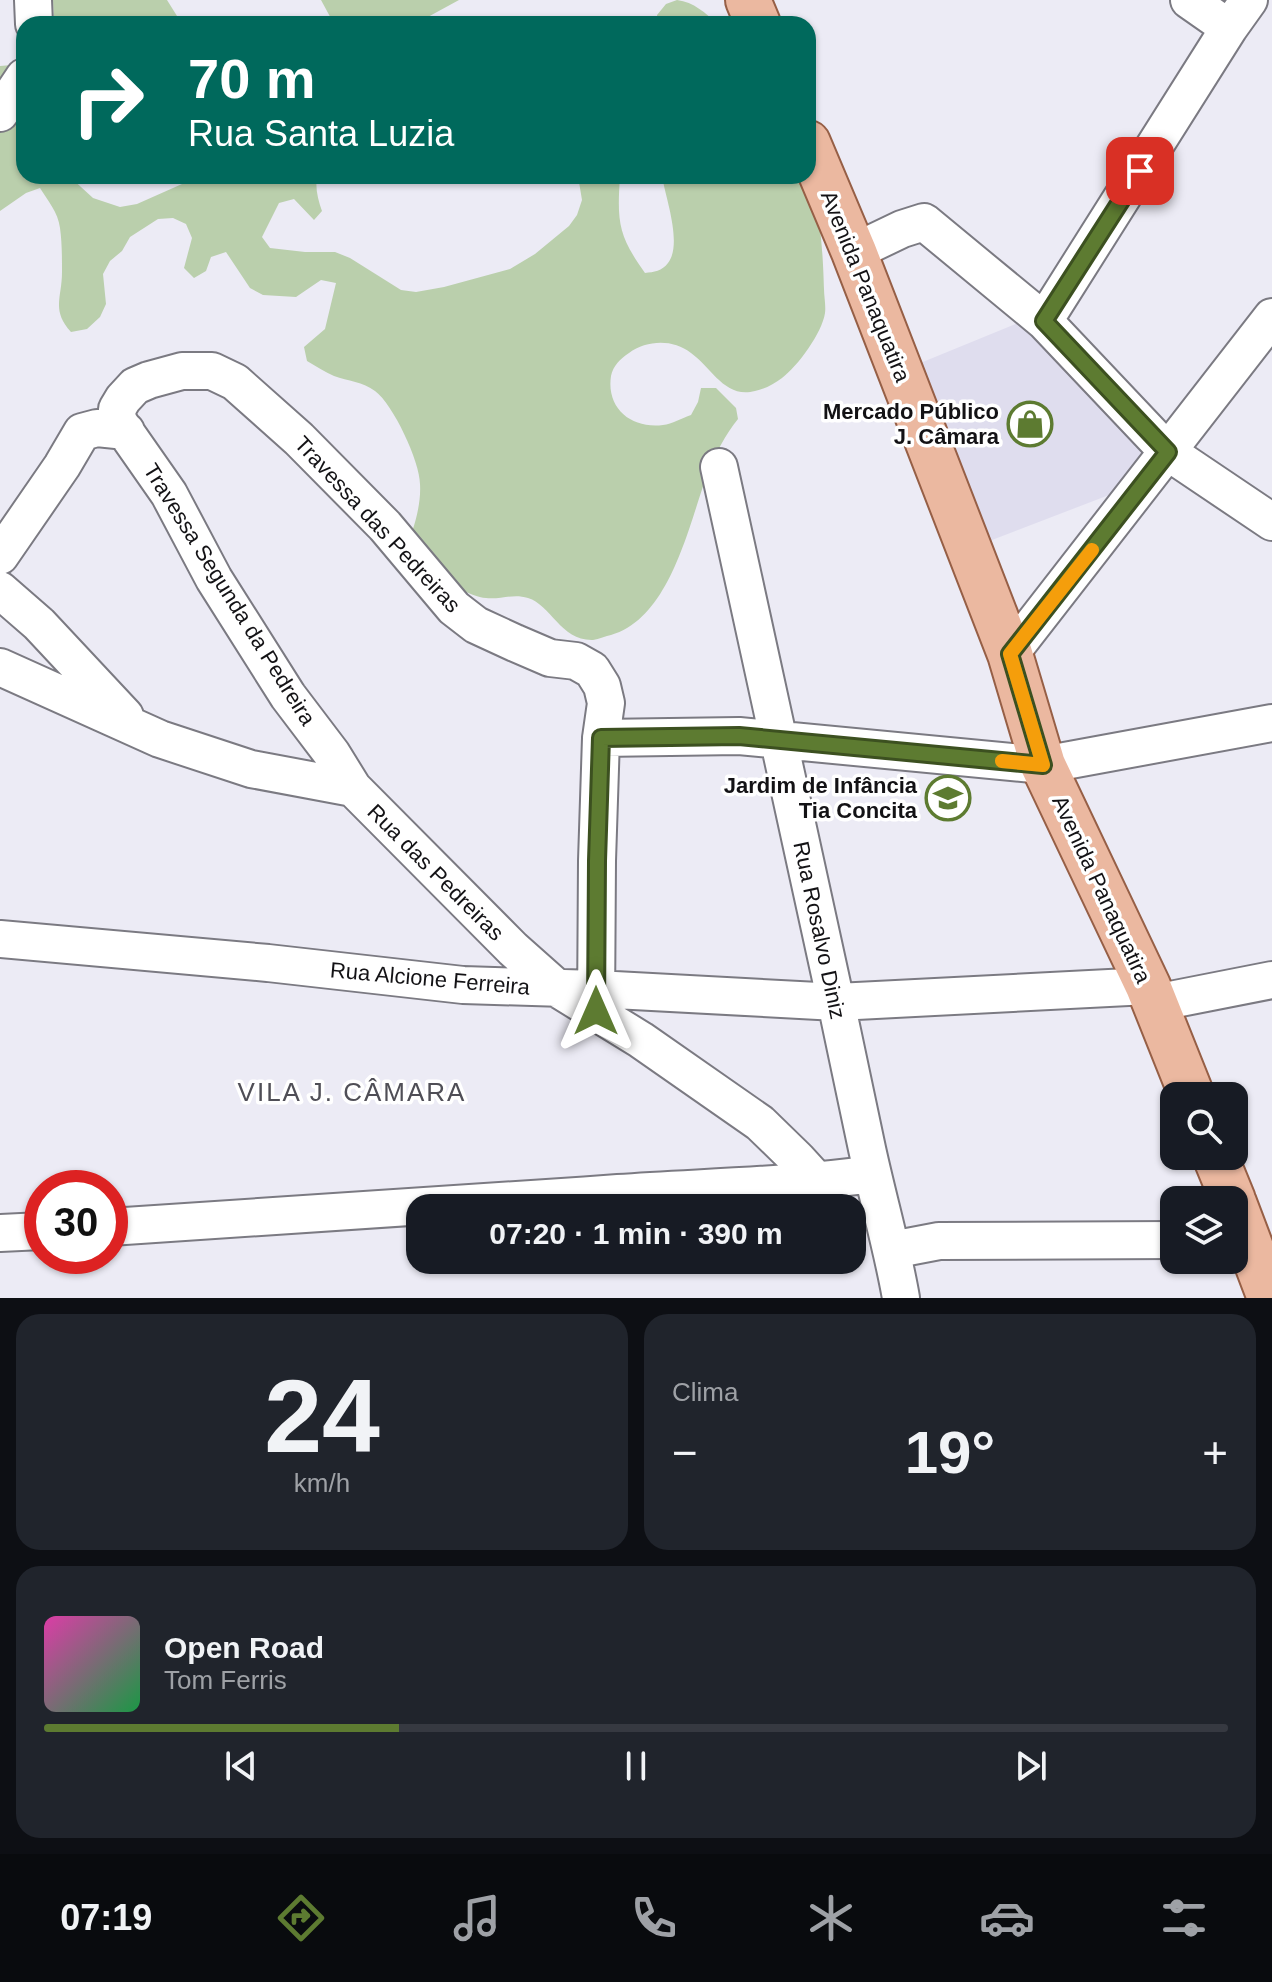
<!DOCTYPE html>
<html lang="pt">
<head>
<meta charset="utf-8">
<style>
	body { margin:0; font-family:Helvetica,sans-serif; background:#20242c; color:#f1f3f6; height:100vh; display:flex; flex-direction:column; font-size:30px; white-space:nowrap }
	* { box-sizing:border-box; margin:0 }
	p { font-size:26px; color:#9ea1a6 }
	.icon { flex:none; width:44px; height:44px; fill:none; stroke:currentColor; stroke-width:2; stroke-linecap:round; stroke-linejoin:round }
	.map { position:relative; height:1298px; overflow:hidden }
	.drawer { display:flex; flex-direction:column; gap:16px; padding:16px; background:#0d0f14; flex:1 }
	.drawer>* { flex:none }
	.banner { position:absolute; left:16px; top:16px; width:800px; height:168px; border-radius:24px; box-shadow:0 2px 6px #0004; background:#00695c; color:#fff; overflow:hidden }
	.buttons { position:absolute; left:1160px; top:1082px; display:grid; gap:16px }
	.buttons a { display:grid; place-items:center; width:88px; height:88px; border-radius:16px; background:#171b24; box-shadow:0 2px 6px #0004; font-size:40px }
	.speed { position:absolute; left:24px; top:1170px; display:flex; gap:16px; font-size:40px; font-weight:700; text-align:center }
	.speed>* { display:grid; place-content:center; width:104px; height:104px; border-radius:50%; background:#171b24; box-shadow:0 2px 6px #0004; line-height:1 }
	.speed .limit { border:12px solid #d22; background:#fff; color:#111 }
	.pin { position:absolute; display:grid; place-items:center; width:68px; height:68px; color:#fff; margin:-34px; border-radius:16px; box-shadow:0 4px 12px #0006 }
	.me { position:absolute; width:88px; margin:-44px; rotate:0deg; stroke-linejoin:round; filter:drop-shadow(0 0 6px #0008) }
	.turn { display:flex; align-items:center; gap:28px; height:168px; padding:0 40px; font-size:36px }
	.turn .icon { width:104px; height:104px; stroke-width:2.5 }
	.turn b { display:block; font-size:56px; line-height:68px }
	.big { font-size:60px; font-weight:600; line-height:1.1 }
	.drawer .card { flex:1; display:flex; flex-direction:column; justify-content:center; gap:12px; min-width:0; padding:0 28px; border-radius:24px; background:#20242c }
	.drawer .dial { align-items:center; gap:0 }
	.dial b { font-size:104px; line-height:1 }
	.song { display:flex; align-items:center; gap:24px }
	.cover { width:96px; height:96px; border-radius:12px; background:linear-gradient(135deg,hsl(320 70% 55%),hsl(140 70% 35%)) }
	.played { height:8px; border-radius:4px; background:linear-gradient(90deg,#5d7b31 30%,#363941 30%) }
	.keys { display:flex; justify-content:space-around; direction:ltr }
	.heat { display:flex; justify-content:space-between; align-items:center; font-size:44px; direction:ltr }
	.drawer .tiles { flex:1; display:grid; gap:16px; grid-template-columns:1fr 1fr }
	.card:last-child { grid-column:span 2 }
	.trip { position:absolute; left:406px; top:1194px; width:460px; height:80px; border-radius:24px; background:#171b24; box-shadow:0 2px 6px #0004; font-weight:600; line-height:80px; text-align:center }
	.dock { display:flex; height:128px; justify-content:space-around; align-items:center; background:#090b0e; color:#9ea1a6 }
	.dock .icon { width:56px; height:56px }
	.dock .current { color:#5d7b31 }
	.dock b { font-size:36px; color:#f1f3f6 }
	.map>svg:first-child { display:block }
	.built { fill:#dfddee }
	.green { fill:#bacfac }
	.lines { fill:none; stroke-linecap:round; stroke-linejoin:round }
	.minor-casing { stroke:#7b7a82; stroke-width:40 }
	.major-casing { stroke:#965f46; stroke-width:48 }
	.minor { stroke:#fff; stroke-width:36 }
	.major { stroke:#ebb8a0; stroke-width:44 }
	.route-casing { stroke:#3c5020; stroke-width:20 }
	.route { stroke:#5d7b31; stroke-width:14 }
	.slow { stroke:#f59e0b; stroke-width:14 }
	.labels { text-anchor:middle; stroke-width:7; stroke-linejoin:round; paint-order:stroke }
	.street-label { font-size:22px; fill:#131215; stroke:#fff }
	.poi-label { font-size:22px; font-weight:bold; fill:#131215; stroke:#fff; text-anchor:end }
	.quarter-label { font-size:26px; letter-spacing:2px; fill:#4f4e56; stroke:#fff }
</style>
</head>
<body>
<div class="map">
<svg width="1272" height="1298" viewBox="0 0 1272 1298">
	<rect width="100%" height="100%" fill="#ecebf5"/>
	<path class="built" d="M1023,321L1148,453L1135,485L979,545L913,366Z"/>
	<path class="green" d="M53,0H167L182,24H54Z
		M321,0H459L415,24H334Z
		M677,0C694,2 705,13 718,24H658L657,15L666,4Z
		M24,64V176H69L93,198L120,207L137,204L200,176H317C315,188 318,200 322,211L314,220L294,199L279,203L262,237L270,248L305,252H335L350,258L401,290L416,292L444,287L510,269L535,254L569,226L577,215L582,200L578,176H620C617,222 618,235 645,273C654,272 662,271 668,263C682,245 667,202 663,181L664,176H806C821,200 823,259 824,289C824,296 826,306 825,313C822,333 798,366 782,378C774,384 765,389 755,391C725,399 712,368 691,353C673,339 647,340 629,353C620,359 613,366 611,376C606,409 632,429 663,425C672,424 682,418 691,415L698,402L701,388H716L736,408L738,419C726,434 715,454 708,472C689,523 671,618 611,635C606,636 599,639 593,640C561,641 551,605 528,598C513,593 500,600 486,598C471,597 443,581 432,570C423,561 418,544 412,532C417,517 421,500 420,484C420,462 393,404 375,391C363,382 348,381 334,376C325,372 316,366 307,361L304,347L325,329L336,283L321,280L296,297L263,295L250,288L226,252L211,257L206,271L194,278L184,268L192,238L186,224L173,218L158,219L130,237L122,251L110,261L103,274L106,304L100,317L87,329L71,332C51,310 62,298 62,272C62,258 62,242 60,228C58,212 48,201 40,188L26,193L0,211V66Z"/>
	<g class="lines">
		<g class="minor-casing">
			<path id="minor" d="M33,0L34,24
				M1189,0L1229,28
				M0,113L24,77
				M854,252L902,229L924,222L1044,321L1168,452L1272,522
				M1044,321L1229,28L1249,0
				M719,467C768,693 819,918 866,1144C877,1196 892,1246 901,1298
				M0,556L62,466L82,432L97,428L126,431
				M0,590L39,624L125,716
				M1010,654L1272,317
				M0,667L160,739L251,769L353,788
				M601,738L739,736L1043,765L1272,723
				M0,939L268,963L463,985L596,989L837,1002L1148,986
				M1155,1003L1272,980
				M596,1011L597,861L601,738L606,703L602,686L592,670L576,661L550,658L515,643L476,625L454,608L385,526L299,439L235,382L212,371H182L149,380L135,386L123,399L117,409L118,421L169,494L214,579L288,696L332,754L353,788L513,949L558,989L641,1040L760,1123L797,1159L818,1182
				M110,1227C280,1216 449,1205 618,1193C703,1187 788,1186 872,1174
				M0,1233L42,1231
				M892,1250L939,1241L1174,1240"/>
		</g>
		<g class="major-casing">
			<path id="major" d="M748,0L758,24
				M808,143L854,252L1010,654L1043,765L1148,986L1192,1096
				M1215,1156L1233,1200
				M1234,1203L1270,1298"/>
		</g>
		<use href="#minor" class="minor"/>
		<use href="#major" class="major"/>
	</g>
	<g class="lines">
		<g class="route-casing">
			<path id="route" d="M596,1011L597,861L601,738L739,736L1043,765L1010,654L1168,452L1044,321L1140,171"/>
		</g>
		<use href="#route" class="route"/>
		<path class="slow" d="M1002,761L1043,765L1010,654L1092,550"/>
	</g>
	<defs>
		<g id="shop-ring" transform="scale(2.3)"><circle r="9.5" fill="#fff" stroke="#5d7b31" stroke-width="1.5"/><path d="M-5-2.5h2.3a2.7 3.5 0 0 1 5.4 0H5L5.5 6h-11ZM-1.5-2.5h3a1.5 2.3 0 0 0-3 0Z" fill="#5d7b31"/></g>
		<g id="school-ring" transform="scale(2.3)"><circle r="9.5" fill="#fff" stroke="#5d7b31" stroke-width="1.5"/><path d="M0-5L7-2L0 1L-7-2ZM-4 1L0 2.5L4 1V4Q0 6-4 4Z" fill="#5d7b31"/></g>
	</defs>
	<g fill-rule="evenodd">
		<use href="#shop-ring" x="1030" y="424"/>
		<use href="#school-ring" x="948" y="798"/>
	</g>
	<g class="labels">
		<g class="street-label">
			<text transform="translate(866 286) rotate(68)" y="8">Avenida Panaquatira</text>
			<text transform="translate(378 524) rotate(47)" y="8">Travessa das Pedreiras</text>
			<text transform="translate(230 594) rotate(58)" y="8">Travessa Segunda da Pedreira</text>
			<text transform="translate(436 872) rotate(45)" y="8">Rua das Pedreiras</text>
			<text transform="translate(1102 889) rotate(65)" y="8">Avenida Panaquatira</text>
			<text transform="translate(820 930) rotate(78)" y="8">Rua Rosalvo Diniz</text>
			<text transform="translate(430 978) rotate(5)" y="8">Rua Alcione Ferreira</text>
		</g>
		<g class="poi-label">
			<text x="999" y="419">Mercado Público<tspan x="999" dy="25">J. Câmara</tspan></text>
			<text x="917" y="793">Jardim de Infância<tspan x="917" dy="25">Tia Concita</tspan></text>
		</g>
		<g class="quarter-label">
			<text x="352" y="1101">VILA J. CÂMARA</text>
		</g>
	</g>
</svg>
<div class="buttons">
<a><svg class="icon" aria-label="search" viewBox="0 0 24 24"><circle cx="10" cy="10" r="6"/><path d="M15 15l6 6"/></svg></a>
<a><svg class="icon" aria-label="layers" viewBox="0 0 24 24"><path d="M12 4l9 5-9 5-9-5zM3 14l9 5 9-5"/></svg></a>
</div>
<div class="speed"><div class="limit">30</div></div>
<div class="pin" style="left:1140px;top:171px;background:#d93025"><svg class="icon" aria-label="arrive" viewBox="0 0 24 24"><path d="M6 21V4h12l-3 4 3 4H6"/></svg></div>
<svg class="me" style="left:596px;top:1011px" viewBox="-20 -20 40 40"><path d="M0-17L14 15 0 8-14 15z" fill="#5d7b31" stroke="#fff" stroke-width="4"/></svg>
<div class="trip">07:20 · 1 min · 390 m</div>
<div class="banner">
<div class="turn"><svg class="icon" aria-label="right" viewBox="0 0 24 24"><path d="M7 20v-9h11M14 6l5 5-5 5"/></svg><div><b>70 m</b>Rua Santa Luzia</div></div>
</div>
</div>
<section class="drawer">
<div class="tiles">
<div class="card dial"><b>24</b><p>km/h</p></div>
<div class="card"><p>Clima</p>
<div class="heat"><a>−</a><b class="big">19°</b><a>+</a></div>
</div>
<div class="card">
<div class="song"><i class="cover"></i><div><b>Open Road</b><p>Tom Ferris</p></div></div>
<div class="played"></div>
<div class="keys"><svg class="icon" aria-label="previous" viewBox="0 0 24 24"><path d="M18 5L8 12l10 7zM5 5v14"/></svg><svg class="icon" aria-label="pause" viewBox="0 0 24 24"><path d="M8 5v14M16 5v14"/></svg><svg class="icon" aria-label="next" viewBox="0 0 24 24"><path d="M6 5l10 7-10 7zM19 5v14"/></svg></div>
</div>
</div>
</section>
<nav class="dock">
<b>07:19</b>
<svg class="icon current" aria-label="directions" viewBox="0 0 24 24"><path d="M12 3l9 9-9 9-9-9zM9 14v-3h6M13 9l2 2-2 2"/></svg>
<svg class="icon" aria-label="music" viewBox="0 0 24 24"><path d="M9 18V5l10-2v13"/><circle cx="6" cy="18" r="3"/><circle cx="16" cy="16" r="3"/></svg>
<svg class="icon" aria-label="phone" viewBox="0 0 24 24"><path d="M5 4h4l2 5-3 2q2 4 5 5l2-3 5 2v4C11 20 4 13 5 4z"/></svg>
<svg class="icon" aria-label="climate" viewBox="0 0 24 24"><path d="M12 3v18M4 7l16 10M4 17L20 7"/></svg>
<svg class="icon" aria-label="car" viewBox="0 0 24 24"><path d="M5 17H2v-5l4-1 3-4h7l3 4 3 1v5h-3M9 17h6M6 11h13"/><circle cx="7" cy="17" r="2"/><circle cx="17" cy="17" r="2"/></svg>
<svg class="icon" aria-label="filters" viewBox="0 0 24 24"><path d="M4 7h16M4 17h16"/><circle cx="9" cy="7" r="2"/><circle cx="15" cy="17" r="2"/></svg>
</nav>
</body>
</html>
